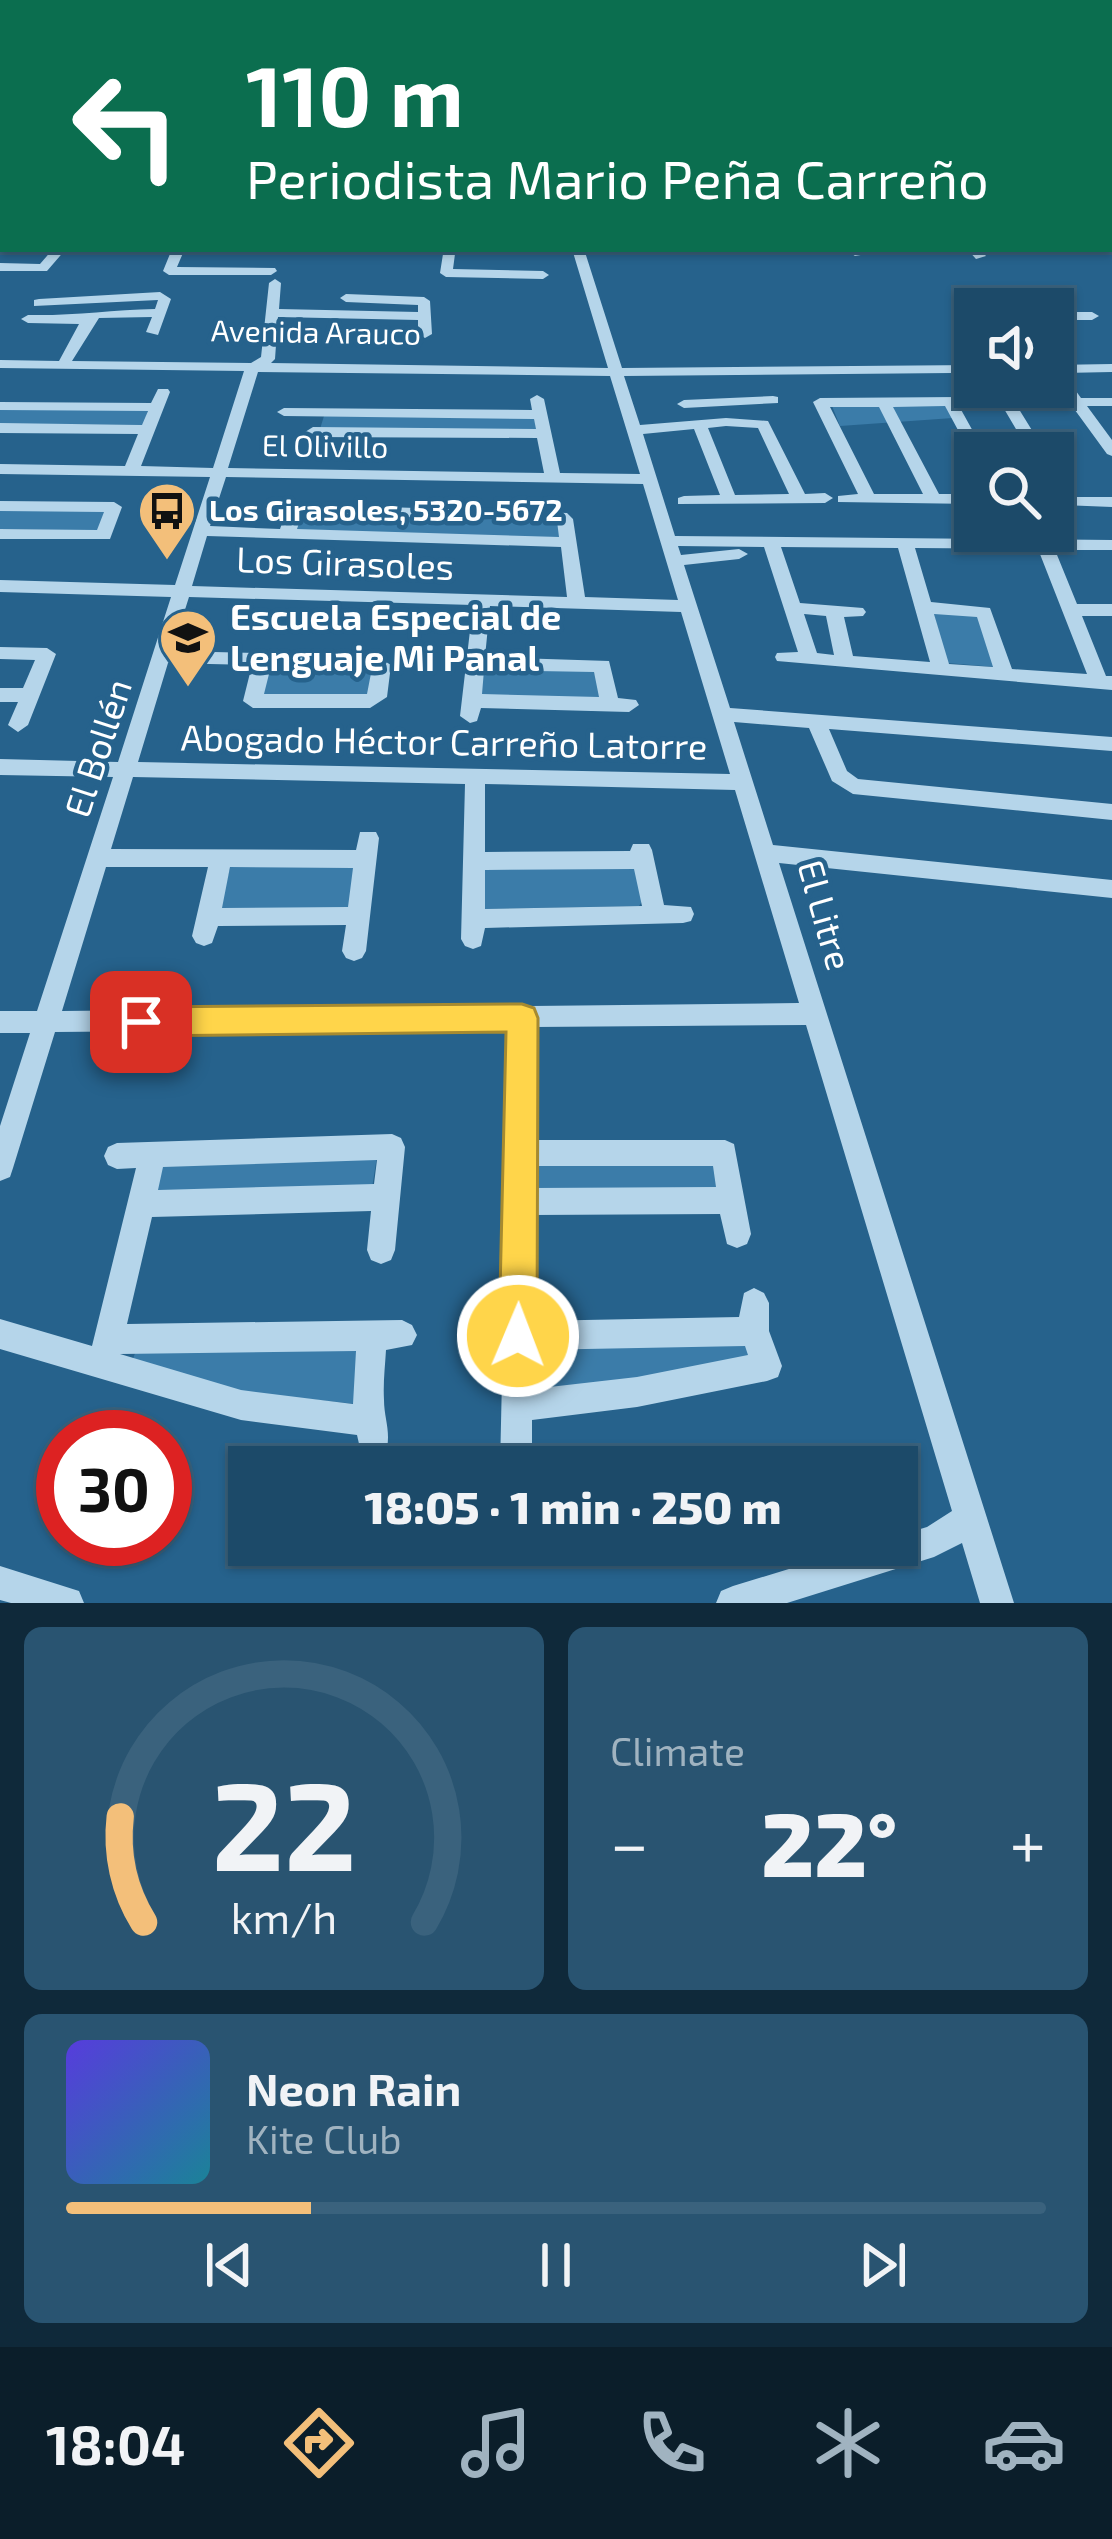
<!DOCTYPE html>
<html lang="en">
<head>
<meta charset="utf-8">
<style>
	body { margin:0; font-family:"Exo 2",sans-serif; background:#295471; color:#f1f3f6; height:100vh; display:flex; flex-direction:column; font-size:45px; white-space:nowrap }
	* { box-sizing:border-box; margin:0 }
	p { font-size:39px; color:#a0b3c0 }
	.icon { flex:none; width:66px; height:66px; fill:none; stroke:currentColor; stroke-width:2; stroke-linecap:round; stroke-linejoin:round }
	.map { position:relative; height:1603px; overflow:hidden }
	.drawer { display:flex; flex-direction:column; gap:24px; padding:24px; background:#0f293a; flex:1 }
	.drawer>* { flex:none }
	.banner { position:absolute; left:0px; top:0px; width:1113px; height:252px; box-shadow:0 3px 9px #0004,0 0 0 3px #3a627d; background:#0b6e4f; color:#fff; overflow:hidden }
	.fabs { position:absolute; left:954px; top:288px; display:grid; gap:24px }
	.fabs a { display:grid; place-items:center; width:120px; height:120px; border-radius:0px; background:#1c4a69; box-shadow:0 3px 9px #0004,0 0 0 3px #3a627d; font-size:60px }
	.speed { position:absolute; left:36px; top:1410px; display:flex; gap:24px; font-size:60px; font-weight:700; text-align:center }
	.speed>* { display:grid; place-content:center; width:156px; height:156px; border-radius:50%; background:#1c4a69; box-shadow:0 3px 9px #0004,0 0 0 3px #3a627d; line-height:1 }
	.speed .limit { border:18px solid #d22; background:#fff; color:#111 }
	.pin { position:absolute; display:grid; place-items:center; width:102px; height:102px; color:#fff; margin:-51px; border-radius:24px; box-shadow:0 6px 18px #0006 }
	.me { position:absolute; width:132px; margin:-66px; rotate:1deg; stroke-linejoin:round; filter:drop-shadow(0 0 9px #0008) }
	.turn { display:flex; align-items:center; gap:42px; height:252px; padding:0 48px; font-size:54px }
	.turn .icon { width:156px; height:156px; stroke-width:2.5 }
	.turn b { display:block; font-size:84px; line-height:102px }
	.big { font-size:90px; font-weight:800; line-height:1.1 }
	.drawer .widget { flex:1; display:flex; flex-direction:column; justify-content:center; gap:18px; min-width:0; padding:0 42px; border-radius:18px; background:#295471 }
	.drawer .dial { align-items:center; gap:0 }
	.dial svg { height:312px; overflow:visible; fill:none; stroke:#3a627d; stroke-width:7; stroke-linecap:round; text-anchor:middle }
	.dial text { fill:#f1f3f6; stroke:none }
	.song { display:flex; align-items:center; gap:36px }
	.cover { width:144px; height:144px; border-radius:18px; background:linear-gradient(135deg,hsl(250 70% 55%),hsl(190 70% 35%)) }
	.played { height:12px; border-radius:6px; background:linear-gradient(90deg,#f3bf7a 25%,#3a627d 25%) }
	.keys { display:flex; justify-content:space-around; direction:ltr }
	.heat { display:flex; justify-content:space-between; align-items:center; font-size:66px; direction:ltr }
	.drawer .tiles { flex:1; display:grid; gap:24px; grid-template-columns:1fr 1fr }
	.widget:last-child { grid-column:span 2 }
	.trip { position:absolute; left:228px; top:1446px; width:690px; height:120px; border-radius:0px; background:#1c4a69; box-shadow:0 3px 9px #0004,0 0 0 3px #3a627d; font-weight:800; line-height:120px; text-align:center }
	.menu { display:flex; height:192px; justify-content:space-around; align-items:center; background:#0b1e2a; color:#a0b3c0 }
	.menu .icon { width:84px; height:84px }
	.menu .current { color:#f3bf7a }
	.menu b { font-size:54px; color:#f1f3f6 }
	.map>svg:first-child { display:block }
	.green { fill:#3b7ca9 }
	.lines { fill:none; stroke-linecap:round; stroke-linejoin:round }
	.taxiway { fill:#92b0c6; fill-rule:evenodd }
	.runway { fill:#92b0c6; fill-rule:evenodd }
	.minor { fill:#b5d5ea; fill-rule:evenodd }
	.major { fill:#f9fcfe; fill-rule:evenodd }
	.route { fill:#ffd54a; stroke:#a68a30; stroke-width:3 }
	.labels { text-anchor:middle; stroke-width:9; stroke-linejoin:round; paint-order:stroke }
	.far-street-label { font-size:30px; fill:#fff; stroke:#26628c }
	.far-poi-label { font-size:30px; font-weight:bold; fill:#fff; stroke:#26628c; text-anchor:start }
	.street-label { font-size:36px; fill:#fff; stroke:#26628c }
	.poi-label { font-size:36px; font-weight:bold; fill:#fff; stroke:#26628c; text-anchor:start }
</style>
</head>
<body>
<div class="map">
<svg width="1112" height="1603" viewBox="0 0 1112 1603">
	<rect width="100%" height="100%" fill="#26628c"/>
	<path class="green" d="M945,402L953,418L840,426L832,406Z
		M0,410H148L144,425L0,424Z
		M324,416L534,418L537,430L320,429Z
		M0,510L107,511L101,531L0,529Z
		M299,510L561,518L564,539L293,531Z
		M934,614H978L996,667L947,663Z
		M272,663L378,668L374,695L261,696Z
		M479,669H593L603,698L480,699Z
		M231,864L358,867L354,904L346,912L218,914Z
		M630,866L637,871L643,900L639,906L485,909L478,870Z
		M377,1156L372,1188L154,1195L160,1163Z
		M719,1156L723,1195L531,1196L533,1157Z
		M747,1337L756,1359L523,1399L526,1342Z
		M359,1347L356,1404L241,1392L132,1361L136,1351Z"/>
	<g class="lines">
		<path class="taxiway" d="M660,0H676V3H660Z"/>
		<path class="runway" d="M950,0H1081L1083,3H952Z"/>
		<path class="minor" d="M0,123H3V129H0Z
			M1110,162H1112V168H1110Z
			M3,163V171H0V164Z
			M1110,181H1112V187H1110Z
			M0,193H3V203H0Z
			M1110,207H1112V213H1110Z
			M0,224H3V232H0Z
			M53,249H66L47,271H0V263L40,264Z
			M172,249H285L286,251L280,255L183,253L177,267L275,268L277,271L271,275H169L163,271Z
			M429,249H524L519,255L455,254L453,269L543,271L549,275L543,279L446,277L440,273L443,254L430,253Z
			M572,249H584L622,368L975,365V373H966L976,401L959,406L985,453L972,456L945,406L893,407L939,494H975V504L838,502V496L858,494L813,402L820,398L960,397L952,373L624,376L640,425L726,418L768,421L805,494L825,493L833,498L825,503L678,504V498L684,496L720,495L694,429L643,434L675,536L1112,540V550H1055L1077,604H1112V616H1082L1106,676H1112V690L777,661L775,657L777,653L798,652L764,547L678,546L681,555L739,549L748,554L739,559L684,565L730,708L1112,737V751L829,729L847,771L858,779L1112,804V820L853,794L832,781L809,728L734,722L773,845L1112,880V898L779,863L1014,1603H980L962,1543L934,1557L787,1603H716L721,1591L733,1586L867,1545H897V1536L927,1527L952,1511L806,1025L534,1027V1140H725L734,1144L751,1234L747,1244L737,1248L727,1244L720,1214L533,1215V1321L739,1317L744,1293L754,1288L764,1293L769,1303V1331L782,1366L778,1377L767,1381L637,1407L532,1420V1467H500L510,1028L55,1032L13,1168L10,1177L0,1181V1126L30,1033H0V1011H37L113,777L0,775V759L118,762L171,597L0,592V580L175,585L210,477L0,474V464L125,466L138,434L0,433V423L142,425L148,411L0,410V402L151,403L158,389H168L170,392L141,466L213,468L244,371L0,368V360L59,361L79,324L28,323L21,319L28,315C72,316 111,310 155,309L158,300L34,306V300L39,299L160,292L171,299L158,335L146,332L152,317L99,318L72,361L251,363L261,357L269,283L275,279L281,283L279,309L418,312V305L346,302L340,298L346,294L424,297L430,301L432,334L425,338L418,334V320L278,317L275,359L271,363L608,368ZM258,372L610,376L640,474L560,473L544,399L537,395L530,399L532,410L284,408L277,412L284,416L534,419L536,429L313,427L305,432L313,437L537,438L544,473L228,468ZM830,407H879L923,494H874ZM726,426L758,428L789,494L735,495L708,428ZM226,477L643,484L678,600L585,597L573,519L567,513L295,504L287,509L280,529L210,526ZM302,514L557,521L559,537L297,529ZM207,536L561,547L567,597L192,586ZM781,547L898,548L930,662L853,656L844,617L863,616L866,612L863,608L800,603ZM915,548L1038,549L1087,674L1012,669L990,608L931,602ZM189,597L473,605L460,716L470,723L477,721L481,708L629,712L639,705L636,700L618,698L609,661L485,657L490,606L681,612L730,774L138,762L168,663L252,665L243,701L253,708H370L387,697L391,665L376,656L172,651ZM804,614L826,616L834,655L817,653ZM934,614L977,617L993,667L949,664ZM271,666L372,668L367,694H264ZM484,670L594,672L599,697L482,694ZM133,777L465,784L461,939L465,946L473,949L481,946L485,928L683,923L691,921L694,914L691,907L664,905L652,850L649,844H633L630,851L485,852V784L735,790L799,1003L62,1011L106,867H208L192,936L196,943L204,946L212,943L218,926L346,925L342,951L346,958L354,961L362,958L366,951L379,838L376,832H360L356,850L111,849ZM230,867L353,868L348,907L222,908ZM634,869L642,906L485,909V870ZM533,1166H713L716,1187L533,1188ZM745,1346L748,1355L637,1377L532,1389V1350Z
			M852,249H895L855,256L849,252Z
			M967,249H980L986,256L976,259Z
			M1053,312H1092L1099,316L1092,320H1053Z
			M1112,364V372L1063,373L1081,398H1112V406H1087L1112,440V456L1107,454L1072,406H1017L1046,453H1030L1000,402L1002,399L1066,398L1053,379V365Z
			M773,396L778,397V403L684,408L677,404L684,400Z
			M1053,472L1059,474L1073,497H1112V507L1062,505L1053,490Z
			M0,501L114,502L122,507L110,539H0V529L97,530L104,512L0,511Z
			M0,647L47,648L56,654L28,725L18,732L8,725L18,702H0V688H23L35,660L0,659Z
			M392,1134L401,1138L405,1147L395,1250L391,1260L381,1264L371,1260L367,1250L371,1211L152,1217L127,1324L402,1320L412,1325L417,1335L412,1345L386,1350C385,1367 383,1383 384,1400C384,1420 393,1436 384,1457L373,1462L362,1457L357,1435L241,1420L0,1349V1319L92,1346L136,1168L117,1169L108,1165L104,1156L108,1147L117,1143ZM377,1160L374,1184L158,1190L163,1167ZM356,1351L353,1404L241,1390L120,1354Z
			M0,1566L79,1591L84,1603H11L0,1600Z"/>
		<path class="major" d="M0,62H3V68H0Z
			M1110,71H1112V77H1110Z"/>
	</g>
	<path class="route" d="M522,1004L534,1008L538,1018L537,1336L532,1350L518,1355L505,1350L499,1336L506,1032L141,1036L130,1031L125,1022L130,1012L141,1007Z"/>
	<defs>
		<g id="bus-pin" transform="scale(3)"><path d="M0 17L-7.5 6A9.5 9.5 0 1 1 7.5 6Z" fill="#f3bf7a" stroke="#26628c"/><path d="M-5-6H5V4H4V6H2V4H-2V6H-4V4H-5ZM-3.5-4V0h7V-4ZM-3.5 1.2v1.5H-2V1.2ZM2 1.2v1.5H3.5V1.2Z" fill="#111"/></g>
		<g id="school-pin" transform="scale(3)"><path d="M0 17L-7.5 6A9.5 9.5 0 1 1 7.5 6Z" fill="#f3bf7a" stroke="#26628c"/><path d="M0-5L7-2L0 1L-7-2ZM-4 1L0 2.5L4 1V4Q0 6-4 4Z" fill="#111"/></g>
	</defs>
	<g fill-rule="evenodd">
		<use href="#bus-pin" x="167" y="511"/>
		<use href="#school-pin" x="188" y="638"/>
	</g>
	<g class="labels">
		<g class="far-street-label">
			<text transform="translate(316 333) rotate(1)" y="10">Avenida Arauco</text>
			<text transform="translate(325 447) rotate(1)" y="10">El Olivillo</text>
		</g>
		<g class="far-poi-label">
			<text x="209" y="521">Los Girasoles, 5320-5672</text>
		</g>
		<g class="street-label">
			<text transform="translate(345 563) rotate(2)" y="13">Los Girasoles</text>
			<text transform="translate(444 742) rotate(1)" y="13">Abogado Héctor Carreño Latorre</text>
			<text transform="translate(98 748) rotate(-72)" y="13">El Bollén</text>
			<text transform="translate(825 915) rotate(74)" y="13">El Litre</text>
		</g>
		<g class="poi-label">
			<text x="230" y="630">Escuela Especial de<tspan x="230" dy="41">Lenguaje Mi Panal</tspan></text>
		</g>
	</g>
</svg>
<div class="fabs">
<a><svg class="icon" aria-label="sound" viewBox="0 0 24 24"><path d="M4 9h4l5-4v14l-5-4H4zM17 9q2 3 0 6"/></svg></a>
<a><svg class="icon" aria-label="search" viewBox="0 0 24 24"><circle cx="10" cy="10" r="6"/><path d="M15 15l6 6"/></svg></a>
</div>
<div class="speed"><div class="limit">30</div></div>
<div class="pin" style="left:141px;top:1022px;background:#d93025"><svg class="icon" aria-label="arrive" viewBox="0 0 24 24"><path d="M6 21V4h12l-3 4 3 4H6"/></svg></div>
<svg class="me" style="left:518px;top:1336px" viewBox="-20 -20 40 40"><circle r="17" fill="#ffd54a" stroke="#fff" stroke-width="3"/><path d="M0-11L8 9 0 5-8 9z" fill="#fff"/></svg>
<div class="trip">18:05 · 1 min · 250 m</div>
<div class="banner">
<div class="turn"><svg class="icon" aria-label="left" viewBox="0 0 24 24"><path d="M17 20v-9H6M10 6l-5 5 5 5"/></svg><div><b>110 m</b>Periodista Mario Peña Carreño</div></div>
</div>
</div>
<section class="drawer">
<div class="tiles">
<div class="widget dial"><svg viewBox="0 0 100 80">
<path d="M14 69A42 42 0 1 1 86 69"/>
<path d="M14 69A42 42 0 0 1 8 42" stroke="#f3bf7a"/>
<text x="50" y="56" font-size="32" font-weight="700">22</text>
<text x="50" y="72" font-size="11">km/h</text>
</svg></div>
<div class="widget"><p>Climate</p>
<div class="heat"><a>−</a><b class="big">22°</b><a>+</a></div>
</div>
<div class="widget">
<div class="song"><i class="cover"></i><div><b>Neon Rain</b><p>Kite Club</p></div></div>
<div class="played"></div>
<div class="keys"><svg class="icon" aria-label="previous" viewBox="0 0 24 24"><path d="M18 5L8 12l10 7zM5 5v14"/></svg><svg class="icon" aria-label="pause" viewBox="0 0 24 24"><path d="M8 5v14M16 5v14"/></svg><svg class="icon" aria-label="next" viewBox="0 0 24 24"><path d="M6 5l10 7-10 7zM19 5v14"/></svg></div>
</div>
</div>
</section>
<nav class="menu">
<b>18:04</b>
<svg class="icon current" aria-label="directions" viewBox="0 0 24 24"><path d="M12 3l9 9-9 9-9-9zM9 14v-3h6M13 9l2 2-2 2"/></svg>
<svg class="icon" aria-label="music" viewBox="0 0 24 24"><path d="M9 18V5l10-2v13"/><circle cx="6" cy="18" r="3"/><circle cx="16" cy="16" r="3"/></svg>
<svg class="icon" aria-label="phone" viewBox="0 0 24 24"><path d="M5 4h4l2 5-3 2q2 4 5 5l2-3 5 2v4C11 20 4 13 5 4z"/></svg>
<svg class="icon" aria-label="climate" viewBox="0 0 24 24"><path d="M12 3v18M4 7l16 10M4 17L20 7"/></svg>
<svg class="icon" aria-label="car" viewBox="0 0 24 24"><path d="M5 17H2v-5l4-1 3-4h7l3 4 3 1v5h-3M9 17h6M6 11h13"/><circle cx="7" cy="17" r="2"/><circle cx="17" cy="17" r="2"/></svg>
</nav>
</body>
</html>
